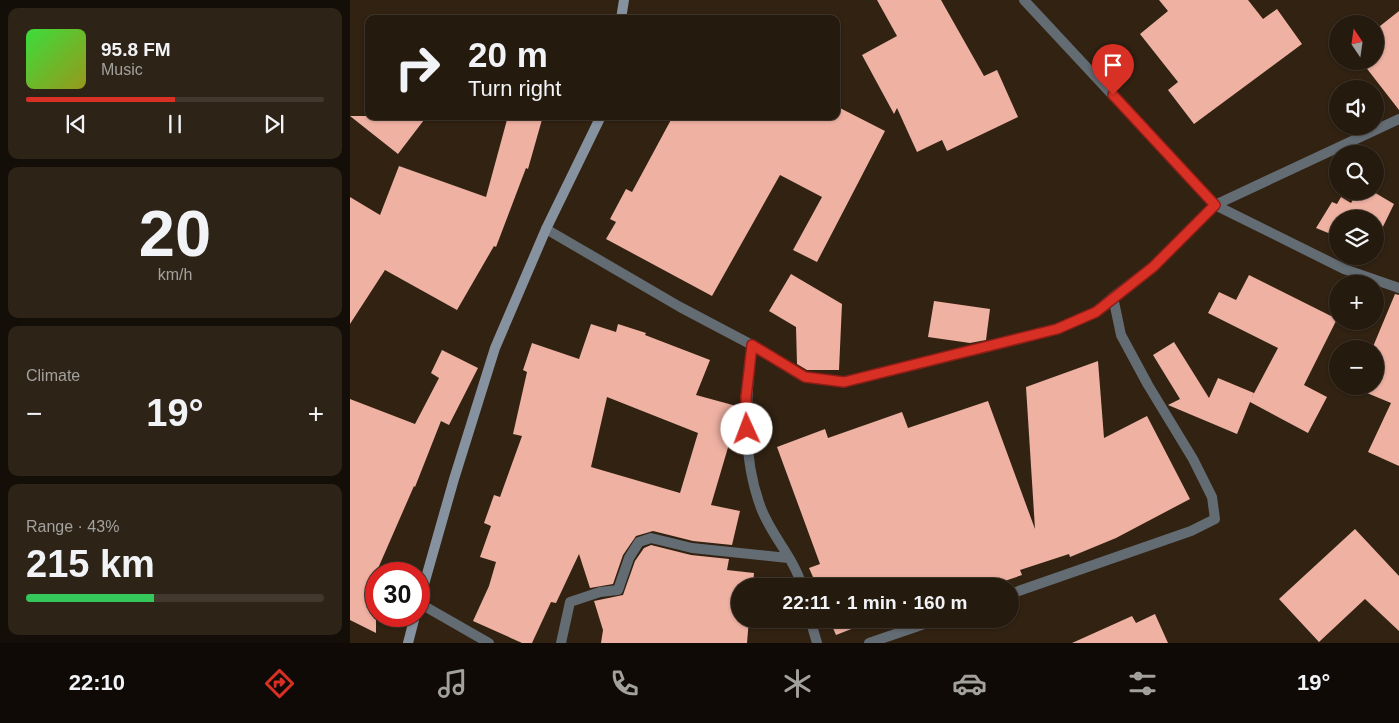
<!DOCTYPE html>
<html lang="en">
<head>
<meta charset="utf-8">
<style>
	body { margin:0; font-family:Arial,sans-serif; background:#2d2317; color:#f1f3f6; height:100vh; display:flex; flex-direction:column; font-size:19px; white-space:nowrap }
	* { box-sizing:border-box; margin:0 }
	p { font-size:16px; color:#a3a19e }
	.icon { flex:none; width:28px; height:28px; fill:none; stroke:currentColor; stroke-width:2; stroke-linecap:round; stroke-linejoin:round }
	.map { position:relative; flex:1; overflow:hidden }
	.details { display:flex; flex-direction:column; gap:8px; padding:8px; background:#140e08; width:350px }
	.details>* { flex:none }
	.hud { position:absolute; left:15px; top:15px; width:475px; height:105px; border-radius:10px; box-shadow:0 1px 4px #0004,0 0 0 1px #42382e; background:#251a0e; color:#f1f3f6; overflow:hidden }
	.needle { width:32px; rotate:347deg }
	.tools { position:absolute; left:979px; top:15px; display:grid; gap:10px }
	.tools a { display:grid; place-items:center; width:55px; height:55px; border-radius:50%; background:#251a0e; box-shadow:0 1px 4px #0004,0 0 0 1px #42382e; font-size:25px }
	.speed { position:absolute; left:15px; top:562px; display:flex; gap:10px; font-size:25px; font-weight:700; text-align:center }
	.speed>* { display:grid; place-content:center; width:65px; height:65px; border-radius:50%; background:#251a0e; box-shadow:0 1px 4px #0004,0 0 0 1px #42382e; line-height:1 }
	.speed .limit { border:8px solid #d22; background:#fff; color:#111 }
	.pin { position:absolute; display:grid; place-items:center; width:42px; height:42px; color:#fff; margin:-51px -21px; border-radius:50% 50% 50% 0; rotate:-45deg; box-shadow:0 0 5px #0007 }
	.pin .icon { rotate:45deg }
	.me { position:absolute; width:55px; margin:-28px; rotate:358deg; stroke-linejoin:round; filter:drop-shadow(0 0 4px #0008) }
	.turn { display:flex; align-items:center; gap:18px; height:105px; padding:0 20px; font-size:22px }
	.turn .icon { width:65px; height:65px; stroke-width:2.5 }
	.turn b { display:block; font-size:35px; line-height:42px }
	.big { font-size:38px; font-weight:700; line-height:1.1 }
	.details .widget { flex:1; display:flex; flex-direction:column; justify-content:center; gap:8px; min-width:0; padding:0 18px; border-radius:10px; background:#2d2317 }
	.details .dial { align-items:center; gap:0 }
	.dial b { font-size:65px; line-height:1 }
	.song { display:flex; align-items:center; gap:15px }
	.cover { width:60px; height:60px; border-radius:8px; background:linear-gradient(135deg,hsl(120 70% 55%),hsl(60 70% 35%)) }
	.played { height:5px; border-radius:2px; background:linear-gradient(90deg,#d93025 50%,#42382e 50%) }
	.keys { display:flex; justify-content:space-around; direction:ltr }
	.heat { display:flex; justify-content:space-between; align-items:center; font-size:28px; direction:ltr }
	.charge { height:8px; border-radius:4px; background:linear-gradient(90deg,#34c759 43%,#42382e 0) }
	.trip { position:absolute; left:381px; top:578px; width:288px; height:50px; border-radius:25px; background:#251a0e; box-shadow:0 1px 4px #0004,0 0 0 1px #42382e; font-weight:700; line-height:50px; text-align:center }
	.dock { display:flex; height:80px; justify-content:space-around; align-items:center; background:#0f0a06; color:#a3a19e }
	.dock .icon { width:35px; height:35px }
	.dock .current { color:#d93025 }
	.dock b { font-size:22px; color:#f1f3f6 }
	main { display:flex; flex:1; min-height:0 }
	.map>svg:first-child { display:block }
	.building { fill:#eeb1a2; fill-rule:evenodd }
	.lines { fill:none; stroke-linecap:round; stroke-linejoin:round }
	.minor { stroke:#636b73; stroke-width:10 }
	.secondary { stroke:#86929f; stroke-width:10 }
	.route-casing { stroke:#8d1f18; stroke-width:12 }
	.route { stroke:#d93025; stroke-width:9 }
</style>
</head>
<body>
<main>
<section class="details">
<div class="widget">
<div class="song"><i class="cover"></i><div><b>95.8 FM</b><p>Music</p></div></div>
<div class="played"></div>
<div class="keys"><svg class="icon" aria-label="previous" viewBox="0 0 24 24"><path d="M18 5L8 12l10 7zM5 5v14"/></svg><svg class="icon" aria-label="pause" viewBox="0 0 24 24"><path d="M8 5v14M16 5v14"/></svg><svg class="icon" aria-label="next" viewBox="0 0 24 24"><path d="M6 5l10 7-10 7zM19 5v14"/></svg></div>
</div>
<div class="widget dial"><b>20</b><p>km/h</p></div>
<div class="widget"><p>Climate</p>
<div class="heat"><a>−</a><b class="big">19°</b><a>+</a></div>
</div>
<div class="widget"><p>Range · 43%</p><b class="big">215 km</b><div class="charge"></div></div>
</section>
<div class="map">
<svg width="1049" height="643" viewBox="0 0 1049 643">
	<rect width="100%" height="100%" fill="#312212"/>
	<path class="building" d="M527,0H591L634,76L647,70L668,117L597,151L592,140L567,152L547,108L544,114L512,55L547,36Z
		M809,0H898L913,19L927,9L952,44L844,124L818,90L828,82L790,34L818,11Z
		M1049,11V110L1011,61H1025V30Z
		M486,106L535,131L467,262L443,250L472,197L430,175L362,296L256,239L266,222L260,219L276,189L282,192L323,116H486Z
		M0,116H77L48,154Z
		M158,116H193L178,169L176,168L146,247L144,246L107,310L35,270L0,324V197L30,215L49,166L136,197Z
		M1008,191H1022L1044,204L1025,243V219H988V237L966,228L982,202L987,204L991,197L1001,203Z
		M441,274L492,304L489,370H457L447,364L446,327L419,311Z
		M899,275L987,319L954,385L977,397L958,433L900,402L887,434L818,405L830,399L803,355L824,342L859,398L868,378L904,393L902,397L928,348L858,313L869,292L886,300Z
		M1045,294L1049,295V466L1018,452L1041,403L1005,388L1006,386H1025V349H1022Z
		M584,301L640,309L636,340L620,343L578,337Z
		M241,324L266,332L268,324L296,333L295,335L360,360L346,395L390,407L361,505L390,511L382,545L343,541L303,531L286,536L273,555L263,584L240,588L229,554L206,603L201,602L182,643H172L123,621L139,586L146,562L130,557L141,526L134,523L144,495L150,497L172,436L163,434L177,372L173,370L182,343L229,359ZM257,397L348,433L330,493L241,467Z
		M92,350L128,368L99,425L91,421L65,487L64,486L26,573V633L0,620V399L65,424L89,378L81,373Z
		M748,361L754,438L797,416L840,499L766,538L720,557L719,554L670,570L672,575L640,586H467L459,568L470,564L427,447L475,429L478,438L552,412L558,428L638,401L685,529L676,387Z
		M1005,529L1049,576V631L1015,599L969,642L929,599Z
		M301,545L341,555L379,559L377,570L404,573L403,586H390V619H399L397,643H251L253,630L244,601L273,595L285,561L294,548Z
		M805,614L818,643H722L782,616L786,623Z
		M479,619H527L486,635Z"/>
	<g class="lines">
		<path class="minor" d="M674,0L865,205L994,269L1049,288
			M196,229L330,307L402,345L455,377L494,382L707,329L746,312L763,297
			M402,345C396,400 391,455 411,508C421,535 444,558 452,586
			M660,594L841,531L865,519L862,497L843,459L798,385L771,335L763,297L803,267L865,205L1049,119
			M69,603L139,643
			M460,619L467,643
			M211,643L220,602L250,592L268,590L279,558L289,542L301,538L342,548L438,558
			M519,643L589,619"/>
		<path class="secondary" d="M271,19L274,0
			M69,602L104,479L145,348L196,229L251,116
			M58,643L65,616"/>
	</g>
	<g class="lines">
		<g class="route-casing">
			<path id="route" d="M397,429L396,397L402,345L455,377L494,382L707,329L746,312L803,267L865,205L763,95"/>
		</g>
		<use href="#route" class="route"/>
	</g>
</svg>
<div class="tools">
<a><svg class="needle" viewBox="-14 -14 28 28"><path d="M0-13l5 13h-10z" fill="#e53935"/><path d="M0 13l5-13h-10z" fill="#a3a19e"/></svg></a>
<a><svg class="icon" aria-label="sound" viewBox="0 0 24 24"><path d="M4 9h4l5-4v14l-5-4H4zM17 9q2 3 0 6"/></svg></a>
<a><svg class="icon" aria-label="search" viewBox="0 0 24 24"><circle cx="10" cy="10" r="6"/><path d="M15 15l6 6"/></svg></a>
<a><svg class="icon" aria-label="layers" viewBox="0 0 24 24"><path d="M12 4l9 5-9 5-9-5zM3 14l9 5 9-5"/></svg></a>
<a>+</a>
<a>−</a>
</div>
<div class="speed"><div class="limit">30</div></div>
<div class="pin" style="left:763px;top:95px;background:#d93025"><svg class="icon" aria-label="arrive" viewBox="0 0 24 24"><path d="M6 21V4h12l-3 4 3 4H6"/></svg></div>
<svg class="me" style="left:397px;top:429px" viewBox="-20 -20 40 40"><circle r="19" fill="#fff"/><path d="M0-13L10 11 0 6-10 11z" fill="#d93025"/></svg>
<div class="trip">22:11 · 1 min · 160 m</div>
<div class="hud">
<div class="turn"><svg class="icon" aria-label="right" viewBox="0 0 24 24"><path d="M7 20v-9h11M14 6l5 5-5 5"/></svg><div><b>20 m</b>Turn right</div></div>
</div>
</div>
</main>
<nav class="dock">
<b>22:10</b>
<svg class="icon current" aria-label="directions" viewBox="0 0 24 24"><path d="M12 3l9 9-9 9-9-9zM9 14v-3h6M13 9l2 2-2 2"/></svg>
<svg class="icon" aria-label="music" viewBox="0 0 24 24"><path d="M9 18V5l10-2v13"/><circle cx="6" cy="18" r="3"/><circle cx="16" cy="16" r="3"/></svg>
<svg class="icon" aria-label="phone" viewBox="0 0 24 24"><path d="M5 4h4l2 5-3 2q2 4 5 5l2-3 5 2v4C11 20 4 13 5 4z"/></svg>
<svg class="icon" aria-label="climate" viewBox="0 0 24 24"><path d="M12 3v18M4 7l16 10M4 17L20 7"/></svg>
<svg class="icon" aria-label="car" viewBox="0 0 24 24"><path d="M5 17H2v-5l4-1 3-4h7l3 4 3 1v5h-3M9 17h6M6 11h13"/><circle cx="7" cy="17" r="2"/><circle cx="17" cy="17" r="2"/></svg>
<svg class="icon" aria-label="filters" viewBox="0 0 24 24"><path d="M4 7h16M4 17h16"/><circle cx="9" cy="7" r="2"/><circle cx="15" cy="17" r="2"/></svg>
<b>19°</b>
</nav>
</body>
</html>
